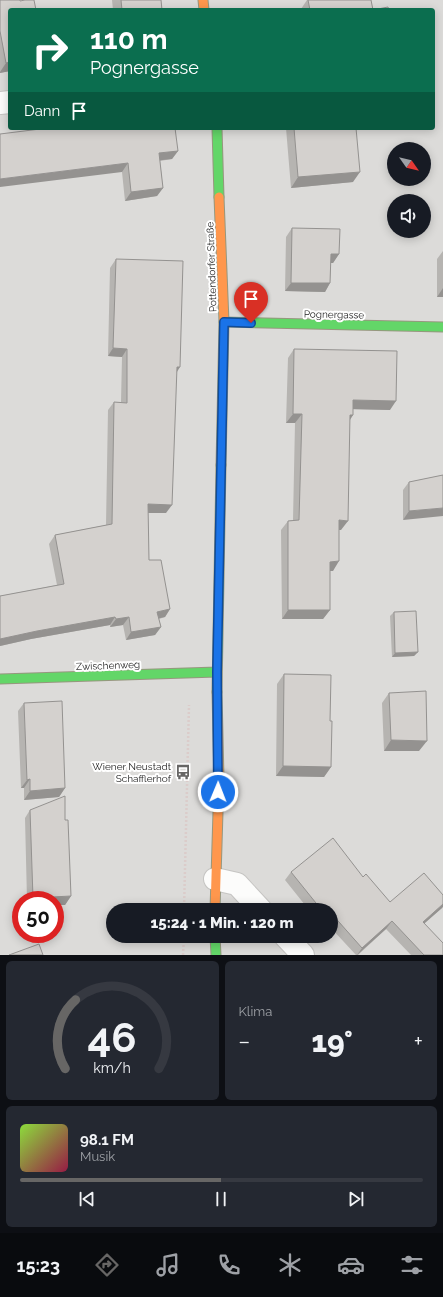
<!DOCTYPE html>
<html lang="de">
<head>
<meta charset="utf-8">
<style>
	body { margin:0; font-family:Raleway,sans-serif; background:#242831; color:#f1f3f6; height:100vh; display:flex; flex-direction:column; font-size:15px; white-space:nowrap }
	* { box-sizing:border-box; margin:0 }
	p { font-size:13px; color:#9ea1a6 }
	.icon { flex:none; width:22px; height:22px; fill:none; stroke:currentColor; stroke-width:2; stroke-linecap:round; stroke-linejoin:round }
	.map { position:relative; height:955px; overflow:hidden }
	.details { display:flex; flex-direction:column; gap:6px; padding:6px; background:#0d0f14; flex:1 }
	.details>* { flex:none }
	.banner { position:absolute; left:8px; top:8px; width:427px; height:122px; border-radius:4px; box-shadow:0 2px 10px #0003; background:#0b6e4f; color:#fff; overflow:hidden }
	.needle { width:26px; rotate:124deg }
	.tools { position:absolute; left:387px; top:142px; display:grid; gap:8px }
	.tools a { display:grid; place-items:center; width:44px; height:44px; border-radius:50%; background:#171b24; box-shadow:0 2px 10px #0003; font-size:20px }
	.speed { position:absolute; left:12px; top:891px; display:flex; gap:8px; font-size:20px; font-weight:700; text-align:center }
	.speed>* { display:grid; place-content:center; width:52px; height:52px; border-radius:50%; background:#171b24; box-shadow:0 2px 10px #0003; line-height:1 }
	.speed .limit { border:6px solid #d22; background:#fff; color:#111 }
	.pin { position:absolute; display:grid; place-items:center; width:34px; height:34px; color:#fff; margin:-41px -17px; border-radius:50% 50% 50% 0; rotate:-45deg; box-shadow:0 0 4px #0007 }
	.pin .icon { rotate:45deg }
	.me { position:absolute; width:44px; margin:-22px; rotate:1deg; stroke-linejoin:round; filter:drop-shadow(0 0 3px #0008) }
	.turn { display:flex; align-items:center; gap:14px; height:84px; padding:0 16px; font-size:18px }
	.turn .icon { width:52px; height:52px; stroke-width:2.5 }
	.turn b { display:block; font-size:28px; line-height:34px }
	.then { display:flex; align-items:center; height:38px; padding:0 16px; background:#0003; gap:8px; font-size:15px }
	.big { font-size:30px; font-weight:800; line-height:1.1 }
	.details .widget { flex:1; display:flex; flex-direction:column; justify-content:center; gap:6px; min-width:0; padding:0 14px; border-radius:6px; background:#242831 }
	.details .dial { align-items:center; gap:0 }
	.dial svg { height:104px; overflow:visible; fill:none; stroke:#363941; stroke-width:7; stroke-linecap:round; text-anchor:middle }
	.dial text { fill:#f1f3f6; stroke:none }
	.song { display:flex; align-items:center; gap:12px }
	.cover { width:48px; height:48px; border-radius:6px; background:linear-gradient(135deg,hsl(90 70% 55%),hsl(340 70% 35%)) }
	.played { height:4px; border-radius:2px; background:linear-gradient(90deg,#676665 50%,#363941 50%) }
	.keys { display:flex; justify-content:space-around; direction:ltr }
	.heat { display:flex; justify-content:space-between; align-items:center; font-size:22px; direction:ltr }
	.details .tiles { flex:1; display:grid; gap:6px; grid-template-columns:1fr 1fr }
	.widget:last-child { grid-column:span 2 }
	.trip { position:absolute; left:106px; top:903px; width:232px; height:40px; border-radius:20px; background:#171b24; box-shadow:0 2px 10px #0003; font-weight:800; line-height:40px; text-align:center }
	.dock { display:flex; height:64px; justify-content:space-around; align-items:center; background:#090b0e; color:#9ea1a6 }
	.dock .icon { width:28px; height:28px }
	.dock .on { color:#676665 }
	.dock b { font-size:18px; color:#f1f3f6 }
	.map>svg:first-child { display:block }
	.residential { fill:#dcdbd9; fill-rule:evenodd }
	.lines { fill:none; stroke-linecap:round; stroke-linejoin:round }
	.street-casing { stroke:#c6c5c3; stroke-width:24 }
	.fast-casing { stroke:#96977e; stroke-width:11 }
	.slow-casing { stroke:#96977e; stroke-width:11 }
	.path { stroke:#dbccca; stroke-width:2.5; stroke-dasharray:2 2; stroke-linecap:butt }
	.street { stroke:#fcfcfb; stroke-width:22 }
	.fast { stroke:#63d668; stroke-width:9 }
	.slow { stroke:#ff974d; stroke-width:9 }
	.wall { fill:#b6b4b1 }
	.shaded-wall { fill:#949290 }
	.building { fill:#d4d1ce; stroke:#949290 }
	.route-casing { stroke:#114b97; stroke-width:10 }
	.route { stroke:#1a73e8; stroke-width:7 }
	.labels { text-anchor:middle; stroke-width:4; stroke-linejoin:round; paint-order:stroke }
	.street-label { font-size:10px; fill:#1f1f1f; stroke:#fff }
	.poi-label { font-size:10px; fill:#1f1f1f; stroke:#fff; text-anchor:end }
</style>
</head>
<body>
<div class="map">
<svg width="443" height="955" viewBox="0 0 443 955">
	<rect width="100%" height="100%" fill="#edebe7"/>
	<path class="residential" d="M0,0H443V955H0ZM10,10H433V128H10ZM394,149H424V179H394ZM394,201H424V231H394ZM21,900H55V934H21ZM113,910H331V936H113Z"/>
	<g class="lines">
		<g class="street-casing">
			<path id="street" d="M0,103L10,102
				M215,879L237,884L261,910
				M285,936L303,955"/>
		</g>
		<g class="fast-casing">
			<path id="fast" d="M217,128L219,197
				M224,322L443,327
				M0,679L217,672
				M217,692L221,465
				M215,936L216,955"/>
		</g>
		<g class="slow-casing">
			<path id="slow" d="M203,0L204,10
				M219,197L224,322L221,465
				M215,910L219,779L217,692"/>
		</g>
		<path class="path" d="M184,910L189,705
			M183,955L184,936"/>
		<use href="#street" class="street"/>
		<use href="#fast" class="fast"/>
		<use href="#slow" class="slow"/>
	</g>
	<path class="wall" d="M0,0L20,1L10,10V71L0,73Z
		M112,0H161L162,10H113Z
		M307,0H371L373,10H389H301V9Z
		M48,128L178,151L172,159L160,161L163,188L157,196L125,201L122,172Z
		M286,128H356L353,182L291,188Z
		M292,228L339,254L333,263H331L330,283L325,292L285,291L286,237Z
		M443,251V297H437V259Z
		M116,259L176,373L166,513H148L149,560L170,609L165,617L159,619L161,627L155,635L126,640L123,625L110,627V625L31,639L0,646V596L57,585L49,544L55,535L106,525L108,410L114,402H121L122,357L108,356L110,268Z
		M294,349L390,410L353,409V415L350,420L341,530H339L333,571H330V610L323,619H282L281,530L288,521L293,520L295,423H286L288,358Z
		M443,475L403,520V490L409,482Z
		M394,612L418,652L414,656L392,657L390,616Z
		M284,674L330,721L331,767L324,777L276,776L277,684Z
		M389,693L419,751H384L382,703Z
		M24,703L65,788L59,797L24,800V788H21L18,711Z
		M30,810L65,820L71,896L65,905H55V900H27L25,818Z
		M291,872L363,877L390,902L442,908L424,923L443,955H411L386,929L358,955H356L331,928V910H309L285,880Z"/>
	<path class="shaded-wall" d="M10,62V71L0,73V72L6,63Z
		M178,151L172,159L153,161L159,153Z
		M128,163L122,172L0,187V179Z
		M360,172L353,182L291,188L298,177Z
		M163,188L157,196L125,201L131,192Z
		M331,254H339L333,263H325Z
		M291,283H330L325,292L285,291Z
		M443,288V297H437Z
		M113,348L127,349L122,357L108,356Z
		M177,367H180L175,375Z
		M353,400L396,401L390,410L347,409Z
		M293,414H302L295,423H286Z
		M350,415H353L347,424Z
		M148,504L172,505L166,513H142Z
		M443,508V516L403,520L409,511Z
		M339,520L348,521L341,530H333Z
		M339,561L333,571H323L330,562Z
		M170,609L165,617L151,620L157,612Z
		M288,610H330L323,619H282Z
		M115,617L110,625L31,639L0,646V639L37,631Z
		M129,617L123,625L110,627L116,619Z
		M161,627L155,635L126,640L131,632Z
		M418,652L414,656L392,657L395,653Z
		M391,740L427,741L419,751H384Z
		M283,766L331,767L324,777L276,776Z
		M30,779L24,788H21L27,780Z
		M65,788L59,797L24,800L30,791Z
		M71,896L65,905H55V900H32L33,898Z
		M443,904V907L442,908L417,930L423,922Z
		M392,921L386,929L357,955L362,948Z"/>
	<path class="building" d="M0,0H20V1L25,0H34L36,10H10V62L6,63L0,31Z
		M121,0H161L162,10H122Z
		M308,0H371L373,10L388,7L389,10H310Z
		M48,128H175L178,151L159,153L163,188L131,192L128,163L0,179V134Z
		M294,128H356L360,172L298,177Z
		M292,228L340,229L339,254H331L330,283H291Z
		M116,259L183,261L180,367H177L172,505L148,504L149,560H161L170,609L157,612L161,627L131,632L129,617L116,619L115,617L37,631L0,639V596L64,584L55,535L112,524L114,402L127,403V349L113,348Z
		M294,349L397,351L396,401L353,400V415H350L348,521L339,520V561L330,562V610H288V521L299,520L302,414H293Z
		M443,475V508L409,511V482Z
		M416,611L418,652L395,653L394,612Z
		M284,674L331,675L330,721H332L331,767L283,766Z
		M426,691L427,741L391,740L389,693Z
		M62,701L65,788L30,791V779L27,780L24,703Z
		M65,796V820H68L71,896L33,898L30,810Z
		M333,838L363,877L366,874L390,902L424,873L443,895V904L423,922L443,943V955H424L392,921L362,948L331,913V910H328L323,905L320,908L291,872Z
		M39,944L43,955H9Z"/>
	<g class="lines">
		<g class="route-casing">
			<path id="route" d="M218,792L217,672L224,322L251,323"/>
		</g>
		<use href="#route" class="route"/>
	</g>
	<defs>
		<g id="bus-bare" transform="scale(1.2)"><path d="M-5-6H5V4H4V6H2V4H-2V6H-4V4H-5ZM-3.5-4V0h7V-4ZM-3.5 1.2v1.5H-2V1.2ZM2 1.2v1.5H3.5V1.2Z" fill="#676665" stroke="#fff" stroke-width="2.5" paint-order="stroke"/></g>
	</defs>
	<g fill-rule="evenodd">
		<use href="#bus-bare" x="183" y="772"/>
	</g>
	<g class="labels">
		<g class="street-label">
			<text transform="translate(211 267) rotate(-92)" y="4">Pottendorfer Straße</text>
			<text transform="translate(334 314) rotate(1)" y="4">Pognergasse</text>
			<text transform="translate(108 665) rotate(-2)" y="4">Zwischenweg</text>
		</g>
		<g class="poi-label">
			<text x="171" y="770">Wiener Neustadt<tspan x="171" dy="12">Schafflerhof</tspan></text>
		</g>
	</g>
</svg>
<div class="tools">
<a><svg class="needle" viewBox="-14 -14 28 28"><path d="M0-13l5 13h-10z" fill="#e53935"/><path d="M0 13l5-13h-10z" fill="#9ea1a6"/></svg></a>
<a><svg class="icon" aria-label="sound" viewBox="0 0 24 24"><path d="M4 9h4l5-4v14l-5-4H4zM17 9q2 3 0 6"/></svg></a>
</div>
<div class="speed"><div class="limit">50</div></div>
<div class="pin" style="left:251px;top:323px;background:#d93025"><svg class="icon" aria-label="arrive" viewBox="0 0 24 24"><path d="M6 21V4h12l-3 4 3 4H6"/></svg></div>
<svg class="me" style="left:218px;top:792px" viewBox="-20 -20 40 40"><circle r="17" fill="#1a73e8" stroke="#fff" stroke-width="3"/><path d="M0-11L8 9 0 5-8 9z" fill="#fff"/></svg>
<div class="trip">15:24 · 1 Min. · 120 m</div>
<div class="banner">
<div class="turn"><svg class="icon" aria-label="right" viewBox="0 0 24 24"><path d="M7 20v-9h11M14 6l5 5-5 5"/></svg><div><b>110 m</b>Pognergasse</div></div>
<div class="then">Dann<svg class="icon" aria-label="arrive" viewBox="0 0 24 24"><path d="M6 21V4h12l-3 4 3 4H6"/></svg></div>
</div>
</div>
<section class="details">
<div class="tiles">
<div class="widget dial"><svg viewBox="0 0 100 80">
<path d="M14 69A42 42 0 1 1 86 69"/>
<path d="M14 69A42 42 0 0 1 22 16" stroke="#676665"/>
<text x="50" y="56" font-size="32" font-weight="700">46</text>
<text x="50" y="72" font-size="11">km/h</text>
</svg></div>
<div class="widget"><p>Klima</p>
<div class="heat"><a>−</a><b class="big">19°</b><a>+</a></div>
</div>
<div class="widget">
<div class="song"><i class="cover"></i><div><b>98.1 FM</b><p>Musik</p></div></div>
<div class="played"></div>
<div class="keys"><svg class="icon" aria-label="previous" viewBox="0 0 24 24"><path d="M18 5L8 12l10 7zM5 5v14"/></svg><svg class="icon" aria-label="pause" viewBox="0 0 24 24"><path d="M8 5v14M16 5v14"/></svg><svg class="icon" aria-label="next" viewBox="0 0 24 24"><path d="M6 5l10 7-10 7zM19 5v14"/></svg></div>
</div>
</div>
</section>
<nav class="dock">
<b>15:23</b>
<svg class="icon on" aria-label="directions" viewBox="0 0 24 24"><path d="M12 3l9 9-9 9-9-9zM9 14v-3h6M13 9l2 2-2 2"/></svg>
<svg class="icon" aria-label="music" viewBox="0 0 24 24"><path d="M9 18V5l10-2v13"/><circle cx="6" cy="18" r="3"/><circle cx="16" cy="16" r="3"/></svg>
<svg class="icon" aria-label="phone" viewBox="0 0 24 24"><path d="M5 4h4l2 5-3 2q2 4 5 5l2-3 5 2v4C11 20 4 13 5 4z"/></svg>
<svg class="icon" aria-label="climate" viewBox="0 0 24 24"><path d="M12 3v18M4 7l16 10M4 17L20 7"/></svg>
<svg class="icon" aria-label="car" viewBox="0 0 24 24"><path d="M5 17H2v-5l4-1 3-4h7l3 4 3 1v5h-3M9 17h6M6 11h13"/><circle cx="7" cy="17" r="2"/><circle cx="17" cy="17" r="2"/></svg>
<svg class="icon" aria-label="filters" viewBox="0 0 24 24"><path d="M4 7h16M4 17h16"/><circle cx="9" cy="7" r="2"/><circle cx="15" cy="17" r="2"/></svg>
</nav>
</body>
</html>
